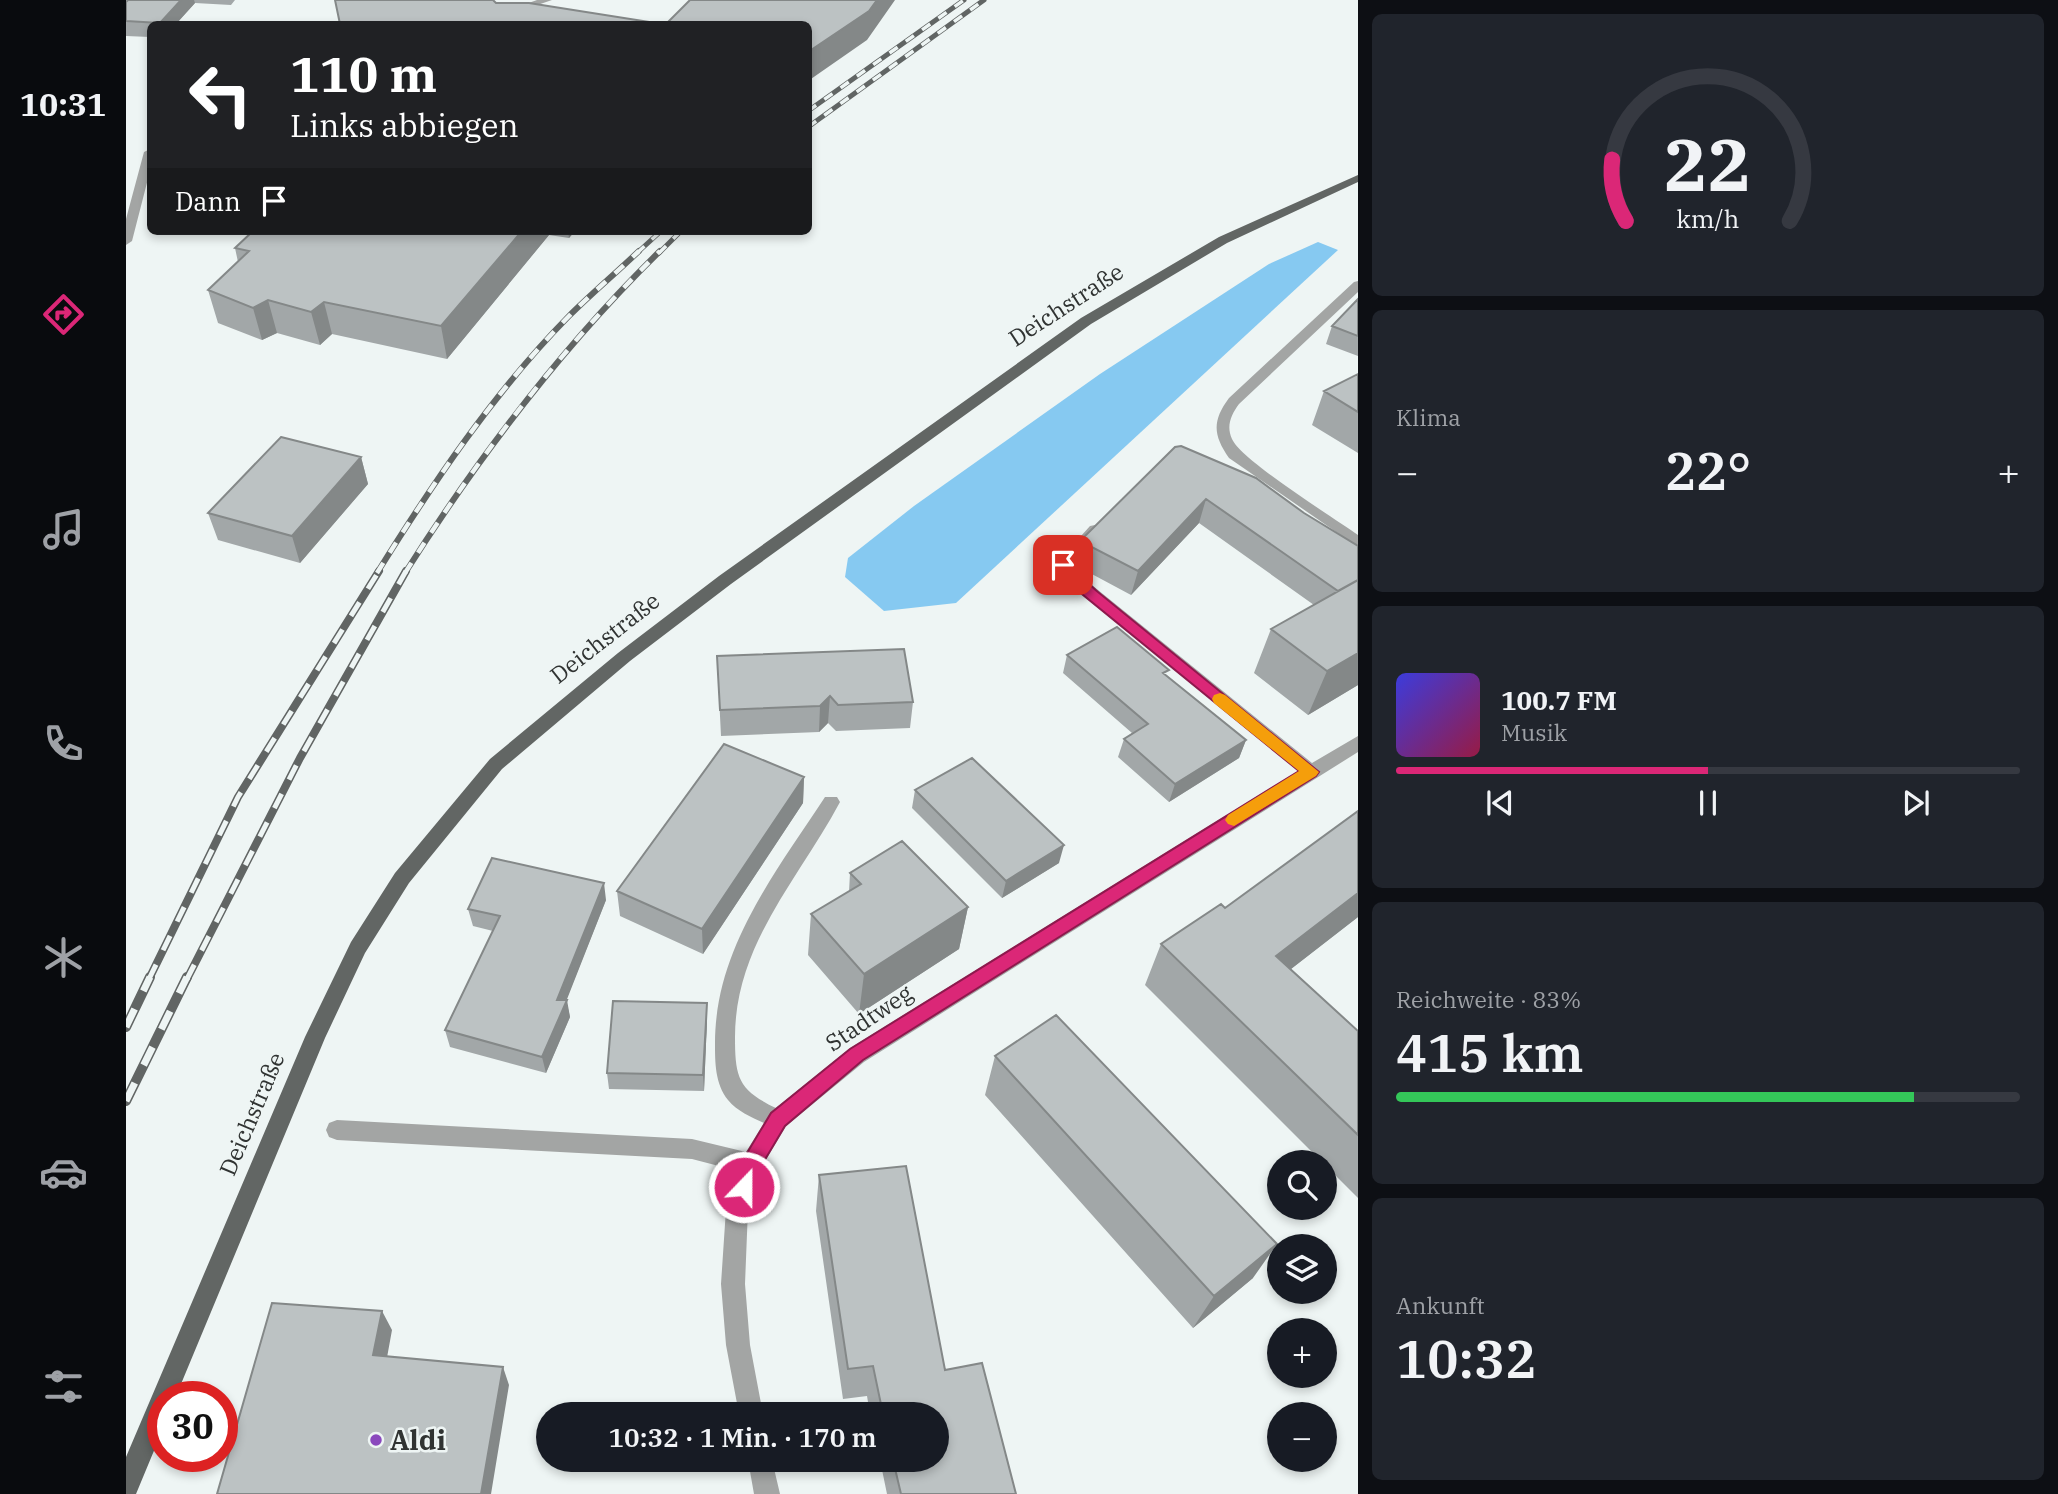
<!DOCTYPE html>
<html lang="de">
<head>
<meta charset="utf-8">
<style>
	body { margin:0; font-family:"IBM Plex Serif",serif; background:#20242c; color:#f1f3f6; height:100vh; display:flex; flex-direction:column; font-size:26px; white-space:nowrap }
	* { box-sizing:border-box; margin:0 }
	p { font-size:23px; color:#9ea1a6 }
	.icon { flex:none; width:38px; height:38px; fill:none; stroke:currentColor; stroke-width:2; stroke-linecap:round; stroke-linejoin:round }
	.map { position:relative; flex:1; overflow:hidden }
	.details { display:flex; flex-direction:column; gap:14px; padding:14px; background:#0d0f14; width:700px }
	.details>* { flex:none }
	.banner { position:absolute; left:21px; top:21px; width:665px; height:214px; border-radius:10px; box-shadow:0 4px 10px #0003; background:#202124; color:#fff; overflow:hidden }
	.buttons { position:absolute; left:1141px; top:1150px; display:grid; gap:14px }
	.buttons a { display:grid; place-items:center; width:70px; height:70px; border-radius:50%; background:#171b24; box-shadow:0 4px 10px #0003; font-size:35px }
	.speed { position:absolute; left:21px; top:1381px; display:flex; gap:14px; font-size:35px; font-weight:700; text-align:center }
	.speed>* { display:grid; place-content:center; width:91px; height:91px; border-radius:50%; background:#171b24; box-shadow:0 4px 10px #0003; line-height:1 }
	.speed .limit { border:10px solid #d22; background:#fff; color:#111 }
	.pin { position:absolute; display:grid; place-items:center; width:60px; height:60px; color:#fff; margin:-30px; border-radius:14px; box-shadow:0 4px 10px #0006 }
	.me { position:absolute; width:77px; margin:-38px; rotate:22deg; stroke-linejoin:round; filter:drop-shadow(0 0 5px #0008) }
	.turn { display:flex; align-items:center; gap:24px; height:147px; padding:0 28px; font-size:32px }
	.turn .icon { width:91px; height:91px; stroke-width:2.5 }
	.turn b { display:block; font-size:49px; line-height:60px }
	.then { display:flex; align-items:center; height:66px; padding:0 28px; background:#0003; gap:14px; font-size:26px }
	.big { font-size:52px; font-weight:600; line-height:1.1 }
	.details .card { flex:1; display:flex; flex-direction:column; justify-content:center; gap:10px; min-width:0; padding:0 24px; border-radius:10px; background:#20242c }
	.details .dial { align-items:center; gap:0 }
	.dial svg { height:182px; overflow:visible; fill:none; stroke:#363941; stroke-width:7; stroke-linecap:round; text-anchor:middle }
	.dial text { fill:#f1f3f6; stroke:none }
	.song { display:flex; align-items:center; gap:21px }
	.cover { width:84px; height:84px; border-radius:10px; background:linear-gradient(135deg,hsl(240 70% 55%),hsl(340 70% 35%)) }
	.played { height:7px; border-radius:4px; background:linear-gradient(90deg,#db2777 50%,#363941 50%) }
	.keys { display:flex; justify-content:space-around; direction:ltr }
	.heat { display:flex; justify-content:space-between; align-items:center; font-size:38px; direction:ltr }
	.charge { height:10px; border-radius:5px; background:linear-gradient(90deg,#34c759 83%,#363941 0) }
	.trip { position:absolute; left:410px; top:1402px; width:413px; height:70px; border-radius:35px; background:#171b24; box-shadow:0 4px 10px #0003; font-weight:600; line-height:70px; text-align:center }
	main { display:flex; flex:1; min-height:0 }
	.dock { display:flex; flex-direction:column; width:126px; justify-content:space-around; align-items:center; background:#090b0e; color:#9ea1a6 }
	.dock .icon { width:49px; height:49px }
	.dock .selected { color:#db2777 }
	.dock b { font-size:32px; color:#f1f3f6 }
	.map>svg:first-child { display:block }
	.water { fill:#86c9f1 }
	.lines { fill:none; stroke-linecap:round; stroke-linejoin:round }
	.minor { fill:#a3a5a4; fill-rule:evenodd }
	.major { fill:#626664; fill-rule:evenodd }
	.rail-far3-casing { stroke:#616564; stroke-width:5 }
	.rail-far2-casing { stroke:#616564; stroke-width:6 }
	.rail-far1-casing { stroke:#616564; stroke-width:8 }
	.rail-casing { stroke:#616564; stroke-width:10 }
	.rail-far3 { stroke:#eef5f4; stroke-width:3.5; stroke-dasharray:10; stroke-linecap:butt }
	.rail-far2 { stroke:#eef5f4; stroke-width:4.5; stroke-dasharray:12; stroke-linecap:butt }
	.rail-far1 { stroke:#eef5f4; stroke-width:5; stroke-dasharray:16; stroke-linecap:butt }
	.rail { stroke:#eef5f4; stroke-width:7; stroke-dasharray:20; stroke-linecap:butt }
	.wall { fill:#a2a7a8 }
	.shaded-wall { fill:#848888 }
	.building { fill:#bcc2c3; stroke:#848888; stroke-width:2 }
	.route { fill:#db2777; stroke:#8e194d; stroke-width:2 }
	.slow { fill:#f59e0b }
	.poi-dot { fill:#8a48bd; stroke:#eef5f4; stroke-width:2.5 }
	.labels { text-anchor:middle; stroke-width:5; stroke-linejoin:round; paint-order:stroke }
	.street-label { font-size:23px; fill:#303332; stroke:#eef5f4 }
	.near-poi-label { font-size:28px; font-weight:bold; fill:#303332; stroke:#eef5f4; text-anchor:start }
</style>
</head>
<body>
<main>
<nav class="dock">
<b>10:31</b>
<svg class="icon selected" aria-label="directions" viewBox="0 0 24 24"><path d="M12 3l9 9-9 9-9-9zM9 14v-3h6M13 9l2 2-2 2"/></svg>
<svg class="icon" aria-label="music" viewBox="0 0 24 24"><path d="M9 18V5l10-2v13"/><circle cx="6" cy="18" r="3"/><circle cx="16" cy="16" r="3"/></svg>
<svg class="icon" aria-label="phone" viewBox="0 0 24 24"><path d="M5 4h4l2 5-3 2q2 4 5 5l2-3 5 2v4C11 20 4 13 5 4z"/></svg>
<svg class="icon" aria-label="climate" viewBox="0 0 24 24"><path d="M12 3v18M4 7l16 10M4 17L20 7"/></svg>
<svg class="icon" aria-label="car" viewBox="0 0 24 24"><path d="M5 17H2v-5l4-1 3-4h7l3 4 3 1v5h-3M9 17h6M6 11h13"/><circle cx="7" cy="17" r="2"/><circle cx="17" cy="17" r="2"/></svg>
<svg class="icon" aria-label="filters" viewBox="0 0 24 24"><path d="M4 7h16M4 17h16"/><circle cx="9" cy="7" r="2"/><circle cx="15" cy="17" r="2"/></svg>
</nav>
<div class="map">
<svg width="1232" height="1494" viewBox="0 0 1232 1494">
	<rect width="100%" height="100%" fill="#eef5f4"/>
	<path class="water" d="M1192,242L1212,250L830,603L758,611L719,577L722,558L788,506L974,374L1143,264Z"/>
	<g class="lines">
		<path class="minor" d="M411,0H426L388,13L383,10Z
			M237,16L241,17V21L197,24Z
			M24,149V171L6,241L0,245V219L18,152Z
			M1232,281V292L1113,404C1105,415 1100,426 1106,439C1115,460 1208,518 1232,535V547L1103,458C1087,435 1086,421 1103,398L1228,282Z
			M969,525L977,530L945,566L951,573L1186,763L1232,736V752L738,1062L660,1126L635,1168L622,1209L619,1284L624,1345L637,1414H613L600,1345L595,1284L600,1209L612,1171L566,1159L211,1140L203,1137L200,1130L203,1123L211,1120L566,1139L620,1152L638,1123C625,1117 611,1111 602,1100C589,1084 589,1062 589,1043C589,949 649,873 699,797H711L714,802C673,879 609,944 609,1037C609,1077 612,1090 650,1108L724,1048L1172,771L939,581L929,565L964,526Z
			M622,1460H646L654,1494H628Z"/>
		<path class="major" d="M1232,175V182L1101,243L965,324L605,584L504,661L376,769L283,883L239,953L199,1038L50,1396H37V1429L10,1494H0V1457L179,1037L225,942L269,873L364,759L492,653L593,576L955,318L1093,237Z"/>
		<g class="rail-far3-casing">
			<path id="rail-far3" d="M682,111L838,0
				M682,127L858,0
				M511,253L535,231
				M533,253L555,231"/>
		</g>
		<g class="rail-far2-casing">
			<path id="rail-far2" d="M251,573C307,483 368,392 443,316C465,294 490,273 513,251
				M279,573C353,456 435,348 534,251"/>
		</g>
		<g class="rail-far1-casing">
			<path id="rail-far1" d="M23,979L112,797L253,571
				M61,979L174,758L280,571"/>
		</g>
		<g class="rail-casing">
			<path id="rail" d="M0,1027L24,977
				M0,1101L61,977"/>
		</g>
		<use href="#rail-far3" class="rail-far3"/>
		<use href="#rail-far2" class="rail-far2"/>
		<use href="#rail-far1" class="rail-far1"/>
		<use href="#rail" class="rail"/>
	</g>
	<path class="wall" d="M2,0H109L105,5L69,3L50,24H24V37L0,36V2Z
		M127,231H449L443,238L423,235L321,359L206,334L194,345L151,333L136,340L92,323L82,290L112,262L109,248Z
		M1232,299V356L1200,344L1206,326Z
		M1232,374V453L1186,425L1198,391Z
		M1049,447L1178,513L1232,546V685L1182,715L1128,673L1145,629L1188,605L1073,523L1005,595L949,565L954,541Z
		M235,457L242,484L174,563L92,540L82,513Z
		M941,655L1041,676L1120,740L1113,758L1043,802L992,757L998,739L1006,733L937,673Z
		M591,656L787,702L784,728L710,731L702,723L693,732L595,736Z
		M678,777L677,803L577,954L494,916L491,891Z
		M789,790L933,863L876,898L786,808Z
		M1232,811V917L1165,969L1232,1031V1198L1199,1165V1162H1196L1019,985L1035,944L1099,908Z
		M724,873L842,907L833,949L733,1014L682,955L685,914L723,892Z
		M480,900L440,1000L444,1017L420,1073L324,1047L319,1030L367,931L347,926L342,909Z
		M581,1003V1020L578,1091L483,1089L481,1073Z
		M869,1056L1127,1278L1067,1328L859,1095Z
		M693,1175L819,1370L890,1494H761L754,1460H810V1414H744L741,1396L717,1399L690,1211Z"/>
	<path class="shaded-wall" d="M55,0H68L69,3L50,24H34V23Z
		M751,0H769L741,40L682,81V52Z
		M396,231H422L423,235L321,359L315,326Z
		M442,231H449L443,238Z
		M142,300L151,333L136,340L127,308Z
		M198,302L206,334L194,345L185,312Z
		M235,457L242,484L174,563L166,536Z
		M1080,499L1073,523L1005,595L1012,571Z
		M1232,653V685L1182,715L1201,671Z
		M704,696L702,723L693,732L694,706Z
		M1120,740L1113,758L1043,802L1049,784Z
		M678,777L677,803L577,954L576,929Z
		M938,845L933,863L876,898L880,881Z
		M478,883L480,900L434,1017L431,1000Z
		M1232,893V917L1130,996L1150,956Z
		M842,907L833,949L733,1014L738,974Z
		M441,1000L444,1017L420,1073L416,1057Z
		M581,1003V1020L578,1091L577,1075Z
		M1151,1244L1127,1278L1067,1328L1088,1296Z
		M256,1311L266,1330L258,1374L247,1355Z
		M377,1367L383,1385L365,1494H355Z"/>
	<path class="building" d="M2,0H55L34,23L0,21V2Z
		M209,0H367L370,3H403L536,24H213H214Z
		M564,0H751L743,11L682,52V24H540Z
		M127,231H396L315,326L198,302L185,312L142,300L127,308L82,290L123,251L109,248Z
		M1232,299V336L1206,326Z
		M1232,374V412L1198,391Z
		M155,437L235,457L166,536L82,513Z
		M1055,446L1130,478L1178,513L1232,546V580L1212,591L1080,499L1012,571L954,541L1049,447Z
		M1232,580V653L1201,671L1145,629Z
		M991,627L1043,670L1037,673L1120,740L1049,784L998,739L1022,724L941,655Z
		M778,649L787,702L712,705L704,696L694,706L594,710L591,656Z
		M598,744L678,777L576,929L491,891Z
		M846,758L938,845L880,881L789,790Z
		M1232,811V893L1150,956L1232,1031V1135L1035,944L1095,904L1099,908Z
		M776,841L842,907L738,974L685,914L735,884L724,873Z
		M366,858L478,883L431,1000H441L416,1057L319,1030L374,916L342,909Z
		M487,1001L581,1003L577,1075L481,1073Z
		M930,1015L1151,1244L1088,1296L869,1056Z
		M780,1166L819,1370L856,1363L890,1494H775L767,1460H810V1414H757L747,1366L722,1369L693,1175Z
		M146,1303L256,1311L247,1355L377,1367L355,1494H91Z"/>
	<path class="route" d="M937,561C946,564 963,585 972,592L1193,772L1190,776L737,1060L659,1126L634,1168L625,1193L618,1196L611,1193L608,1187L618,1158L645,1113L724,1049L1173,771L940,581L930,565Z"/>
	<path class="slow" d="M1094,693L1099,695L1193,772L1190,776L1108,826L1102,824L1099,820L1102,815L1173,771L1088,703L1086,699L1088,695Z"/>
	<circle class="poi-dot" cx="250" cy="1440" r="7"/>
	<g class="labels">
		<g class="street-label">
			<text transform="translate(940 305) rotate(-33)" y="8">Deichstraße</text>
			<text transform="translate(479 638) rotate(-38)" y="8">Deichstraße</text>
			<text transform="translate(743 1018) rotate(-34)" y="8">Stadtweg</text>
			<text transform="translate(126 1114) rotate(-67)" y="8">Deichstraße</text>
		</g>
		<g class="near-poi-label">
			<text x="264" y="1450">Aldi</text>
		</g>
	</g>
</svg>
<div class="buttons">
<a><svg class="icon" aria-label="search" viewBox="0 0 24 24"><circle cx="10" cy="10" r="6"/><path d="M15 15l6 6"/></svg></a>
<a><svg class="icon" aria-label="layers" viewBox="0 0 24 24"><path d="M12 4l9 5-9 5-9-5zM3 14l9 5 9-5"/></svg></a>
<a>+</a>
<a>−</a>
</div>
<div class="speed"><div class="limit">30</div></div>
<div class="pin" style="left:937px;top:565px;background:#d93025"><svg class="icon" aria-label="arrive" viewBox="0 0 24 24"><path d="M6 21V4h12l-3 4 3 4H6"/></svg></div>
<svg class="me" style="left:618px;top:1187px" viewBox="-20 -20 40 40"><circle r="17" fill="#db2777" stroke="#fff" stroke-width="3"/><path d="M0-11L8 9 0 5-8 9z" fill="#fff"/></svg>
<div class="trip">10:32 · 1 Min. · 170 m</div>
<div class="banner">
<div class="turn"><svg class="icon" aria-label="left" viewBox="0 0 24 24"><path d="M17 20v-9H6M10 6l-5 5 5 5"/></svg><div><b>110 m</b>Links abbiegen</div></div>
<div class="then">Dann<svg class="icon" aria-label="arrive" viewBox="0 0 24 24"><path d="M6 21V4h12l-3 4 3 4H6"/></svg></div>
</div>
</div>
<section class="details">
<div class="card dial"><svg viewBox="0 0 100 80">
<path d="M14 69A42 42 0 1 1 86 69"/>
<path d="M14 69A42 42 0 0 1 8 42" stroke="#db2777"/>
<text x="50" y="56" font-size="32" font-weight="700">22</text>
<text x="50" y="72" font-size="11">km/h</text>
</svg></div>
<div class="card"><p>Klima</p>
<div class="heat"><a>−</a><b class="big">22°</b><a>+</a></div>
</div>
<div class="card">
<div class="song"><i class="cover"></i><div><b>100.7 FM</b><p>Musik</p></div></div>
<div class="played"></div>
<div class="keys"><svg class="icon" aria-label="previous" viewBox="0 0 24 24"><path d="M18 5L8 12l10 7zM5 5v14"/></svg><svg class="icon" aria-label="pause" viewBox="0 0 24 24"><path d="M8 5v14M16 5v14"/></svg><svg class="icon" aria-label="next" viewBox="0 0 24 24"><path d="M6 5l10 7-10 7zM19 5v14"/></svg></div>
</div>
<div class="card"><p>Reichweite · 83%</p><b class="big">415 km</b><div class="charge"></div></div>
<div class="card"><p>Ankunft</p><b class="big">10:32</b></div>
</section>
</main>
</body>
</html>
